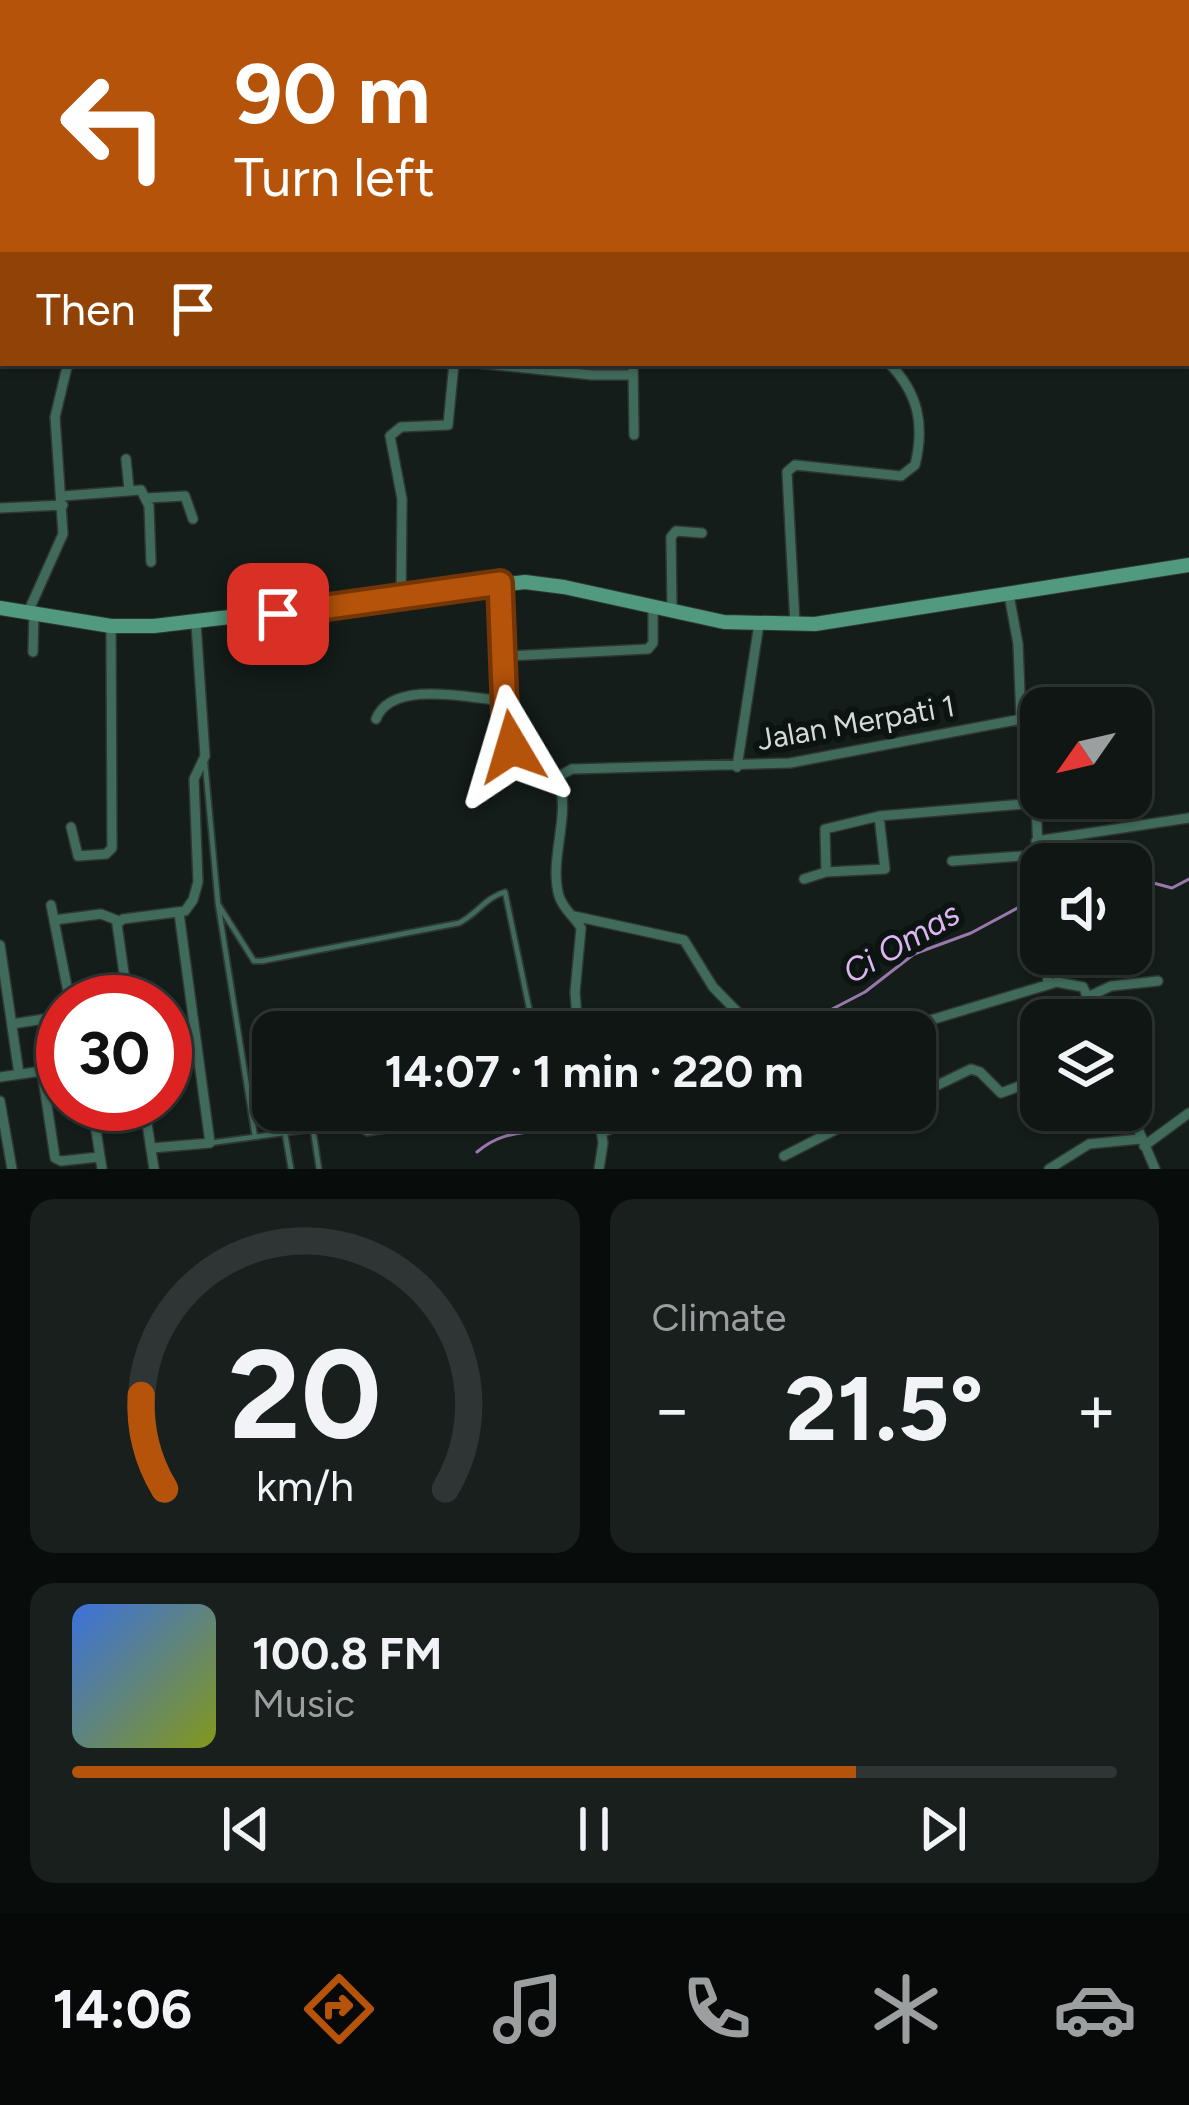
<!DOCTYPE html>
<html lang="en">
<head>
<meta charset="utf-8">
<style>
	body { margin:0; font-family:Figtree,sans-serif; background:#181f1d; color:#f1f3f6; height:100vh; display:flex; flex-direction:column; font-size:45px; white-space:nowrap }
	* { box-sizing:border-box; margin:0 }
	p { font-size:39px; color:#9b9fa0 }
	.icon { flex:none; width:66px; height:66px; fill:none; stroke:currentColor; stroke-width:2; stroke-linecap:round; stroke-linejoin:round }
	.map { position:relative; height:1169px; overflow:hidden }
	.details { display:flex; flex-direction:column; gap:30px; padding:30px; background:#080c0b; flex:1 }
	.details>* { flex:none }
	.hud { position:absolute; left:0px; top:0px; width:1191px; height:366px; box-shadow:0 3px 9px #0004,0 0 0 3px #2f3534; background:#b45309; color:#fff; overflow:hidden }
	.needle { width:78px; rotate:236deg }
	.buttons { position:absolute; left:1020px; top:687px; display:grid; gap:24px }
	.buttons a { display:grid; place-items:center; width:132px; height:132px; border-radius:24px; background:#0f1614; box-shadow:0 3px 9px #0004,0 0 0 3px #2f3534; font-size:60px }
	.speed { position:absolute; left:36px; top:975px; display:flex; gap:24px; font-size:60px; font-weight:700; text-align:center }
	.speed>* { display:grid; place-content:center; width:156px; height:156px; border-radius:50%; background:#0f1614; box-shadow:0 3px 9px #0004,0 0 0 3px #2f3534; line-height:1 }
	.speed .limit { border:18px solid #d22; background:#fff; color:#111 }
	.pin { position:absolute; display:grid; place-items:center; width:102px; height:102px; color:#fff; margin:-51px; border-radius:24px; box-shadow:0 6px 18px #0006 }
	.me { position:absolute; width:132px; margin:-66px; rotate:353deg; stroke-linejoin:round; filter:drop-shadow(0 0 9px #0008) }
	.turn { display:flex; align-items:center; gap:42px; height:252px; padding:0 36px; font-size:54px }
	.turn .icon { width:156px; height:156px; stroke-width:2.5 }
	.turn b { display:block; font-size:84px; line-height:102px }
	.then { display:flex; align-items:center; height:114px; padding:0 36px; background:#0003; gap:24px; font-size:45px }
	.big { font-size:90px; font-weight:700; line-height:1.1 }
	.details .card { flex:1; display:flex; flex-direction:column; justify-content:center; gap:18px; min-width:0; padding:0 42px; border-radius:24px; background:#181f1d }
	.details .dial { align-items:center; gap:0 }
	.dial svg { height:312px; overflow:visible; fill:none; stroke:#2f3534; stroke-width:7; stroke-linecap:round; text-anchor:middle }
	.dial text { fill:#f1f3f6; stroke:none }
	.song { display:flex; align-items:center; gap:36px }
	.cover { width:144px; height:144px; border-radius:18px; background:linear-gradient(135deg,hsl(220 70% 55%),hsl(70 70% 35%)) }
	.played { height:12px; border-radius:6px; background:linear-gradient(90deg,#b45309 75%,#2f3534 75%) }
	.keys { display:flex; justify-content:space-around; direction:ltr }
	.heat { display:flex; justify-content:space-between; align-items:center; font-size:66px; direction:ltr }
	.details .tiles { flex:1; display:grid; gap:30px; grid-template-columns:1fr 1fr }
	.card:last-child { grid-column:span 2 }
	.trip { position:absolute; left:252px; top:1011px; width:684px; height:120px; border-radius:24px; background:#0f1614; box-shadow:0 3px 9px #0004,0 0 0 3px #2f3534; font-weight:700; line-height:120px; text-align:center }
	.tab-bar { display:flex; height:192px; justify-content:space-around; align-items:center; background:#060908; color:#9b9fa0 }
	.tab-bar .icon { width:84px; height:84px }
	.tab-bar .selected { color:#b45309 }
	.tab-bar b { font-size:54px; color:#f1f3f6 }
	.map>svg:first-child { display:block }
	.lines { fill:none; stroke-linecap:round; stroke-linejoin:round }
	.stream { stroke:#9979ac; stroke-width:3 }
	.service-casing { stroke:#2f3735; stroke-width:8 }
	.minor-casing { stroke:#2f3735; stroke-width:12 }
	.secondary-casing { stroke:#2f3735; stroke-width:16 }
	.service { stroke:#406b5b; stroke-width:4.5 }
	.minor { stroke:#406b5b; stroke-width:9 }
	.secondary { stroke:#519a7f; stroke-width:14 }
	.route-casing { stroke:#753606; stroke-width:30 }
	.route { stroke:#b45309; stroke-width:21 }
	.labels { text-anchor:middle; stroke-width:12; stroke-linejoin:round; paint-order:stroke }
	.street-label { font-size:30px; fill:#d4dad8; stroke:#0b1411 }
	.water-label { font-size:33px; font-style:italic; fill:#dcb5f1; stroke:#0b1411 }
</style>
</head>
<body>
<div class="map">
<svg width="1189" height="1169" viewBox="0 0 1189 1169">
	<rect width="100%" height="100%" fill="#141d1a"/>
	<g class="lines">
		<path class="stream" d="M1131,877L1172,888L1189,879
			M788,1032L865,992L914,954L971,933L1023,905L1039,904
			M477,1152C514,1120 541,1145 578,1110"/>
		<g class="service-casing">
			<path id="service" d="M205,763L218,904L255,1137
				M218,904L254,961H262L459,923C477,914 486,897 505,892L534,1032
				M313,1129L349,1123L367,1133L513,1110
				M285,1134L291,1169
				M210,1143L313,1129L319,1169"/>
		</g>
		<g class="minor-casing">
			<path id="minor" d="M762,0L763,3
				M801,0V3
				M848,0L849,3
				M898,0L899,3
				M132,3L134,0
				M916,3L930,0
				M1023,3L1043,0
				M0,58H3
				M1188,130L1189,128
				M0,256L3,262
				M1188,290L1189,298
				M477,363L592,375H632
				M633,363L634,435
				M126,459L129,489
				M63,496L141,490L149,506L151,562
				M147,498L185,496L193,519
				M0,508L63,505
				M500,583C502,608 505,634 506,660C506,712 493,762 557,777C573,813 548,857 559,896C563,909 574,916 581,928L575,992L578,1032
				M1009,595L1018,644L1021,719L1035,784L1041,913
				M401,599L402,499L390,436L401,427L448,425L454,363
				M29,610L63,534L55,417L68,363
				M672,611L671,537L676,531L702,533
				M795,624L787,472L795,465L901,476L915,465C925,424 918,393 889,363
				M33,652L34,611
				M506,656L648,649L653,643V607
				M376,719C392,679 469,698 505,701
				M737,767L759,624
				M557,777L572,769L790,763L1021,719
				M71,827L78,856L106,854L112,848L111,626
				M1036,841L1189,818
				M952,861L1037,855
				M826,872L825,829L879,816L1036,803
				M804,879L826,872L885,869L879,816
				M51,905L70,1002
				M574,916L684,940L713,987L757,1032
				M54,920L101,914L119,921
				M0,945L19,1074
				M1045,954L1048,983
				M1090,996L1111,986L1158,981
				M128,1002L117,924L123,919L185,911L193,900L198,882L194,779L205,756L196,624
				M12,1024L63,1016
				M891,1032L1057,982L1083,987L1098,1020
				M42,1072L55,1158L61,1161L99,1157
				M0,1077L63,1068
				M915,1096L971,1069L980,1072L1001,1093L1041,1078
				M0,1101L12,1169
				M92,1104L102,1169
				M144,1104L154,1169
				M598,1110L603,1143L599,1169
				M1130,1110L1155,1169
				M603,1132L659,1110
				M1144,1146L1189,1113
				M152,1148L210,1143L179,913
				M784,1156L874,1110
				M1049,1169L1089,1144L1140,1139"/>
		</g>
		<g class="secondary-casing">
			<path id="secondary" d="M0,608L111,626H154L525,582L564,587L724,622L815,624L1189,565"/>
		</g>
		<use href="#service" class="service"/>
		<use href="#minor" class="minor"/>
		<use href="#secondary" class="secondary"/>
	</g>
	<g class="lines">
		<g class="route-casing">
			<path id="route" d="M278,614L500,583L505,714L512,747"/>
		</g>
		<use href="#route" class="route"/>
	</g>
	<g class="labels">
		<g class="street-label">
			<text transform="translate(856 723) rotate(-10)" y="10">Jalan Merpati 1</text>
		</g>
		<g class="water-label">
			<text transform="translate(901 942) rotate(-30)" y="12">Ci Omas</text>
		</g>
	</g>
</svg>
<div class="buttons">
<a><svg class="needle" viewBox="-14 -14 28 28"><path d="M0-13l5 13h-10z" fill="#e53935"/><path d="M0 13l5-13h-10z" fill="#9b9fa0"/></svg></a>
<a><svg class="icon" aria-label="sound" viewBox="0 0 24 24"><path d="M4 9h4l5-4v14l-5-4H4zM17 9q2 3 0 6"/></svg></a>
<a><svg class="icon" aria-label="layers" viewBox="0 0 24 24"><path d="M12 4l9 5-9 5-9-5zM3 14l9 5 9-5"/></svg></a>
</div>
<div class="speed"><div class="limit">30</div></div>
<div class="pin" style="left:278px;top:614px;background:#d93025"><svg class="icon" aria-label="arrive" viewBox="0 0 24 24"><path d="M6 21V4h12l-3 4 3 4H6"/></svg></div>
<svg class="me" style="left:512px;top:747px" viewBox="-20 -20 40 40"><path d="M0-17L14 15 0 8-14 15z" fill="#b45309" stroke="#fff" stroke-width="4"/></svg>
<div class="trip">14:07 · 1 min · 220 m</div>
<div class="hud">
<div class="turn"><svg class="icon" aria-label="left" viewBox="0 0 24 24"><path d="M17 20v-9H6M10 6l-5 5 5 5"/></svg><div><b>90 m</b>Turn left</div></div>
<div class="then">Then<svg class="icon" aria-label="arrive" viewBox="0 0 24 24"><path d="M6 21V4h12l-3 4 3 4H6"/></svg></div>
</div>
</div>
<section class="details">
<div class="tiles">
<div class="card dial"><svg viewBox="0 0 100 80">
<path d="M14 69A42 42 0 1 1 86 69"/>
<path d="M14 69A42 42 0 0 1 8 45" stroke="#b45309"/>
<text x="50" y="56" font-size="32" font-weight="700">20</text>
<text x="50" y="72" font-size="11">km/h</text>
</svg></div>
<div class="card"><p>Climate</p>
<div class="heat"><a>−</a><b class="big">21.5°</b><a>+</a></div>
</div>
<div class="card">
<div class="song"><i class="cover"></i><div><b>100.8 FM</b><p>Music</p></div></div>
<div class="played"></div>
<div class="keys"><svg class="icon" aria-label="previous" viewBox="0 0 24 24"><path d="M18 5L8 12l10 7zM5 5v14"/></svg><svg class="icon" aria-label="pause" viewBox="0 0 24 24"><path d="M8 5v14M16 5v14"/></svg><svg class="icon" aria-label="next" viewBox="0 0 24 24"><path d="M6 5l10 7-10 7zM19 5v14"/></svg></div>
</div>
</div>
</section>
<nav class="tab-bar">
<b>14:06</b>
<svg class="icon selected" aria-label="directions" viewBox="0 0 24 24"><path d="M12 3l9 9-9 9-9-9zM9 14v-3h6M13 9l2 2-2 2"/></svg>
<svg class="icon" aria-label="music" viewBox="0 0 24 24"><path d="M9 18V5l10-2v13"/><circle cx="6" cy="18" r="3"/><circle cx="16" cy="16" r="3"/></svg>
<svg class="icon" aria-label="phone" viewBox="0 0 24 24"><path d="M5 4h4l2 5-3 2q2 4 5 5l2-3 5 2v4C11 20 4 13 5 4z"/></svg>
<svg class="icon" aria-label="climate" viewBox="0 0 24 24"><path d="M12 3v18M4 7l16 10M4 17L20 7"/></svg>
<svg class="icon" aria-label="car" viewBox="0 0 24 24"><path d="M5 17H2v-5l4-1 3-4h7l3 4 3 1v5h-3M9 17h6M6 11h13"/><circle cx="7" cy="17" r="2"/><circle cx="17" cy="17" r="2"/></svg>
</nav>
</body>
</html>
